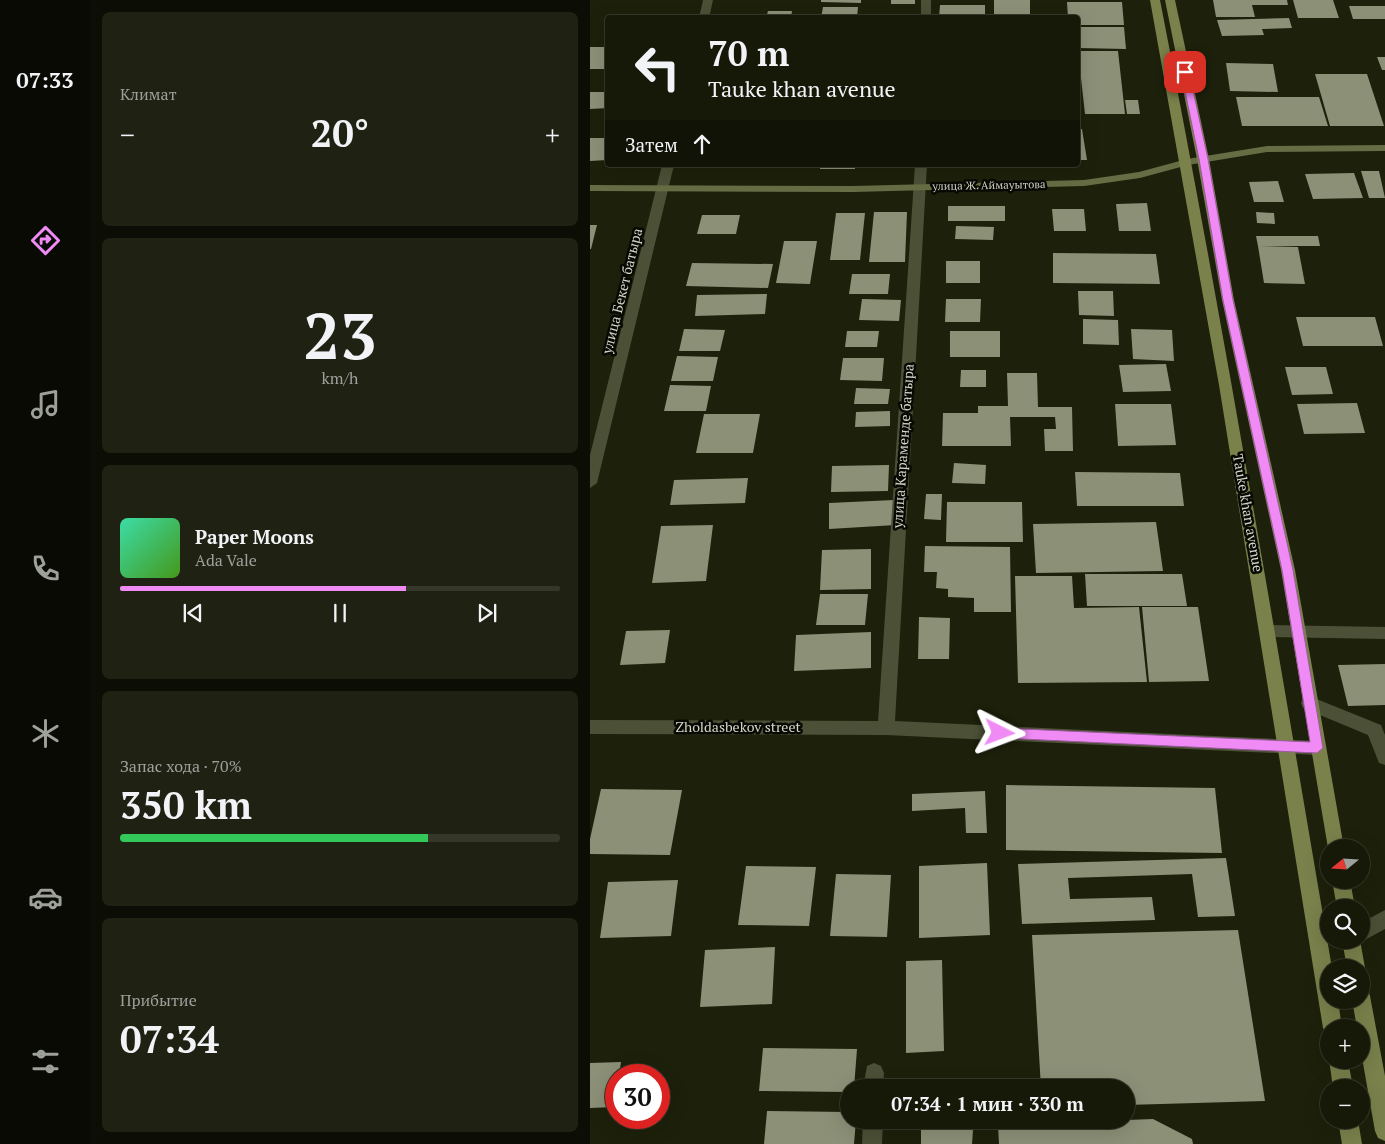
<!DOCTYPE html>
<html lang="ru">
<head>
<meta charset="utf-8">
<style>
	body { margin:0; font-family:"PT Serif",serif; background:#1f2112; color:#f1f3f6; height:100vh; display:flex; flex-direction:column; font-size:19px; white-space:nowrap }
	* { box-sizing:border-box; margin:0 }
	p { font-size:16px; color:#9ea09c }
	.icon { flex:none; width:28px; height:28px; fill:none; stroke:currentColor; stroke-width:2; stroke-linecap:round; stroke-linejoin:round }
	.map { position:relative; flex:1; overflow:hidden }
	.details { display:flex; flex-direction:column; gap:12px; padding:12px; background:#0c0d04; width:500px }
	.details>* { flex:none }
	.banner { position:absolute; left:15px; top:15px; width:475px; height:152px; border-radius:5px; box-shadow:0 5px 20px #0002,0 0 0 1px #353729; background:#161808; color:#f1f3f6; overflow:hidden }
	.needle { width:32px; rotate:252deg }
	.controls { position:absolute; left:730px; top:839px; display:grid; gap:10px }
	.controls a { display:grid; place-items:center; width:50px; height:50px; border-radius:50%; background:#161808; box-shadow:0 5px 20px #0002,0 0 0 1px #353729; font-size:25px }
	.speed { position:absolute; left:15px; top:1064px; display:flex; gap:10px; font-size:25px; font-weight:700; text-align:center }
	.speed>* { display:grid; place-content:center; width:65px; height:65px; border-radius:50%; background:#161808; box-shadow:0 5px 20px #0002,0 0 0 1px #353729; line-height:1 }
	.speed .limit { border:8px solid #d22; background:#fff; color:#111 }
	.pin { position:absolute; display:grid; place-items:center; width:42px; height:42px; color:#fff; margin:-21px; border-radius:10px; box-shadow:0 2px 8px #0006 }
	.me { position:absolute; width:55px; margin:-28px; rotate:93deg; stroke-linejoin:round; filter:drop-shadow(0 0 4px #0008) }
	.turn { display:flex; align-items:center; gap:18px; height:105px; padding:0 20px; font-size:22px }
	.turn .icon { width:65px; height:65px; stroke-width:2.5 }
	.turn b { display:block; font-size:35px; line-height:42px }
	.then { display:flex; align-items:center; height:48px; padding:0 20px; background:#0003; gap:10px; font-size:19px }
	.big { font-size:38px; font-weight:800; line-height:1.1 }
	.details .widget { flex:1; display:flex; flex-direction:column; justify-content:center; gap:8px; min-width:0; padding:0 18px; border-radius:8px; background:#1f2112 }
	.details .dial { align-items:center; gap:0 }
	.dial b { font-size:65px; line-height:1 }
	.song { display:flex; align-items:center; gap:15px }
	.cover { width:60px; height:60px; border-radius:8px; background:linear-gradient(135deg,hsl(160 70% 55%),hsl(100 70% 35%)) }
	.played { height:5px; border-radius:2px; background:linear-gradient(90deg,#f08bf5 65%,#353729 65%) }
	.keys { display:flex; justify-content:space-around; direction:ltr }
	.heat { display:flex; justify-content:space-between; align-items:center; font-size:28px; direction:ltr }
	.charge { height:8px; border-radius:4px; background:linear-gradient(90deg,#34c759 70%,#353729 0) }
	.trip { position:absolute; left:250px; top:1079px; width:295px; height:50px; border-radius:25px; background:#161808; box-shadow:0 5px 20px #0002,0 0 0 1px #353729; font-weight:800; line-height:50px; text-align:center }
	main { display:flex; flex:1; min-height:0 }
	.dock { display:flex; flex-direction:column; width:90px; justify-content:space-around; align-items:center; background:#090a03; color:#9ea09c }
	.dock .icon { width:35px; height:35px }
	.dock .on { color:#f08bf5 }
	.dock b { font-size:22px; color:#f1f3f6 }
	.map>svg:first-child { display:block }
	.building { fill:#8c9077 }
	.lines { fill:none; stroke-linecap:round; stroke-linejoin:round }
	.lane { fill:#4c5036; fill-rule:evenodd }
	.street { fill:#4c5036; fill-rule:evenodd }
	.secondary { fill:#666c43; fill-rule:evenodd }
	.primary { fill:#7a814b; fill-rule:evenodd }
	.route { fill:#f08bf5; stroke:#9c5a9f }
	.labels { text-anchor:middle; stroke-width:5; stroke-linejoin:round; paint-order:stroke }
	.far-street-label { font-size:11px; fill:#d4d6c9; stroke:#080903 }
	.street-label { font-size:14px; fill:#d4d6c9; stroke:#080903 }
</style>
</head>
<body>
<main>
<nav class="dock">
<b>07:33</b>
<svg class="icon on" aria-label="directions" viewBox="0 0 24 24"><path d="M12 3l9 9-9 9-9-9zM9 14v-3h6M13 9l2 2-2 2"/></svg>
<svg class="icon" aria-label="music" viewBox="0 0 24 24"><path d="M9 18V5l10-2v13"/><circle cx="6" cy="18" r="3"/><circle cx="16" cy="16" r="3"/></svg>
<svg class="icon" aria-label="phone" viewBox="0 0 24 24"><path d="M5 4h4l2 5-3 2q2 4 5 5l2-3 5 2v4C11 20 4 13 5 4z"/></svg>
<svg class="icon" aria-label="climate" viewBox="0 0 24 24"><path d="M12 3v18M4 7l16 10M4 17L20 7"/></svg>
<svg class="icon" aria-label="car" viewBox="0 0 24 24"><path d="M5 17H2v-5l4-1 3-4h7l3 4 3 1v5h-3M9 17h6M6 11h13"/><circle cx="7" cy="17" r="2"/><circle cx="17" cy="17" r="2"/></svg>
<svg class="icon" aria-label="filters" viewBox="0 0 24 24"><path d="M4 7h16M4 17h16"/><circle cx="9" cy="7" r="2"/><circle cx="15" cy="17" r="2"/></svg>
</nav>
<section class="details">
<div class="widget"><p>Климат</p>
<div class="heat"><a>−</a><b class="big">20°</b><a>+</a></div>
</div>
<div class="widget dial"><b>23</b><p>km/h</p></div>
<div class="widget">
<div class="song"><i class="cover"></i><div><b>Paper Moons</b><p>Ada Vale</p></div></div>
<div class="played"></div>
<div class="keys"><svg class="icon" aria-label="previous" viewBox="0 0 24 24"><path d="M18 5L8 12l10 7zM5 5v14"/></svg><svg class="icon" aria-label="pause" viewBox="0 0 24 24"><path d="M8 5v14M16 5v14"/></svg><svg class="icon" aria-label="next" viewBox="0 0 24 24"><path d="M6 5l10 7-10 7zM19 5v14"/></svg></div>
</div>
<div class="widget"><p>Запас хода · 70%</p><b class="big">350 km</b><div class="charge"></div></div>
<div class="widget"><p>Прибытие</p><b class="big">07:34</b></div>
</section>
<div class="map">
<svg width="795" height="1144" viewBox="0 0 795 1144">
	<rect width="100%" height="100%" fill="#1d200a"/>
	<path class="building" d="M231,0H271V3L231,2Z
		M301,0H325V4H301Z
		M404,0H440V18H404Z
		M623,0H697L698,5H662L665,17H626Z
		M703,0H743L749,18H708Z
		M477,2H532L534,25H488V18H478Z
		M350,5H395V18H349Z
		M759,6H795V19H763Z
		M233,7H268L267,18H231Z
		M178,11H202L201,18H176Z
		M699,18L702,28L672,29L674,35L632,36L627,20Z
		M488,27H534L536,49L488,48Z
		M0,47H18L17,69H0Z
		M488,51H528L535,114H495L490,69H488Z
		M787,57H795V70H792Z
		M636,63L683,64L688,92L640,91Z
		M725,74H777L794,126H740Z
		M0,92H18V108L0,109Z
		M646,97H729L738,126H652Z
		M535,100H548L550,114H537Z
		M488,129H492L497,160H488Z
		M0,138H18L17,160L0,161Z
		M230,165H265V169H230Z
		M771,171H789L795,198H779Z
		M764,173L773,198L723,199L715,174Z
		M688,181L694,202H664L659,182Z
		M557,203L561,231H529L526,204Z
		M358,206H415V221H358Z
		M462,209H494L496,231H464Z
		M284,212H317L315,262H279Z
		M666,212L684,213L685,224L667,223Z
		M246,213H275L270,260H240Z
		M112,215H150L146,234H107Z
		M0,225H7L1,249H0Z
		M366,226L404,227L403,240L365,239Z
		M666,236H728L730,246H668Z
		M194,241H227L220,284L186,283Z
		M668,246L708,247L715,284L674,283Z
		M463,253L566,254L570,284L463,283Z
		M356,261H390V283H356Z
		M102,263L183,264L178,288L96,286Z
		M262,274H300L298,294H259Z
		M488,291H523L524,316L489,315Z
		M177,294L175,314L105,316L107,295Z
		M272,299L311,300L309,321L269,320Z
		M356,299H391L390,322H355Z
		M706,317H785L793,346H713Z
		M493,319L528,320L529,345L493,344Z
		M94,329L135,330L130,351H89Z
		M541,329L582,330L584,361L543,359Z
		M257,331H289L287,347H255Z
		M360,331H410V357H360Z
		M87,356L128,357L123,381H81Z
		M253,358H294L292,381L250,380Z
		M576,364L581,391L533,392L529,365Z
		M695,367H736L743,394L702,395Z
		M371,370H396V387H370Z
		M417,373H447L448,407H482L483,451H455L454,429H466L465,417H420L421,446H352L353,413H388V406H418Z
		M80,385L121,386L116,411H74Z
		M266,388L300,389L298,404H264Z
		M767,403L775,433L714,434L707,404Z
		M525,404H581L586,445L528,446Z
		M300,411V426L265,427L266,412Z
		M114,414H170L163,453H106Z
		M364,463L396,465L395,484L362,483Z
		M299,465L298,491L241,492L242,466Z
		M485,472L590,473L594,506H487Z
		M158,478L155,503L80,505L84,480Z
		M336,494H352L351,520L334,519Z
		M304,500L306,525L239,529V503Z
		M357,502H432L433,542H356Z
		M566,522L573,571L446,573L443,524Z
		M123,525L116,581L62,583L71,526Z
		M335,546L420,547L421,612H384V598L358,597V589L346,588L347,572H334Z
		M281,549V589L230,590L232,550Z
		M495,574H592L597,606H497Z
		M425,576H482L484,608L549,607L557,682L428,683Z
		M230,594H278L275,625H226Z
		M552,607H608L619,681L559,682Z
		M329,617L360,618L359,659H328Z
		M80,630L75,663L30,665L36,631Z
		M281,632V668L204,671L206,635Z
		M795,664V705L758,706L748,665Z
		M416,785L625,788L632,853L416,850Z
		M11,789L92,790L80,855L0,854V839Z
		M395,791L397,833H376L375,808L322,811V794Z
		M636,858L645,916L608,917L602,874L478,878L480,899L562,897L565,920L432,924L428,864Z
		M397,863L400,935L329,938V866Z
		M156,866L226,867L219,926L148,925Z
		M246,874L301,875L297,937L240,936Z
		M88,880L81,936L10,938L18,882Z
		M648,930L675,1101L536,1105V1088H451L442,935Z
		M185,947L182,1004L110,1007L115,950Z
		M352,960L354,1051L316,1053V961Z
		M173,1048L267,1049L264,1088H259V1092L169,1091Z
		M31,1062L29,1075H26L24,1107L0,1108V1063Z
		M177,1111L259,1112V1120H266L264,1144H174Z
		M563,1119L602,1139L603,1144H409L408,1125Z
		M331,1129L383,1130L382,1144H331Z"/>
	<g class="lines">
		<path class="lane" d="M719,696L791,725L795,735V765L789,763L778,735L713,708L711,703L713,698Z
			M795,910V929L771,942L767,940H771V923Z"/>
		<path class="street" d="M113,0H123L119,18H109Z
			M331,0H341V18H331Z
			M72,165H84L7,483L0,488V455Z
			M325,165H337L305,721L727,741L733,743L735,748L733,753L727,755L296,735L0,734V720L288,721Z
			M678,625L795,627V639L678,637L673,635L670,631L673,627Z
			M284,1063L291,1066L294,1073L293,1088H273L277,1066Z
			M273,1120H293L292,1144H272Z"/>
		<path class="secondary" d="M795,145V151L677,152L598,165L550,178L494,186L263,192L0,191V185L263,186L494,180L549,172L597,159L677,146Z"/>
		<path class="primary" d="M560,0H570C633,322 687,645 742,968H739V1000H748L752,1028H739V1036L733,1028L629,385Z
			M575,0H585L619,159L644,300L705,570L754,848H739V854L691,570L632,300L607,159Z
			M742,880H760L765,908H747Z
			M752,940H770L775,968L773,974L771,968H757Z
			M771,987L778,989L780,996L795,1076V1141L788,1138L785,1131L771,1052V1028H767L762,1000H771Z
			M739,1059L758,1060L763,1088H743Z
			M748,1120H768L772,1144H752Z"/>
	</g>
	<path class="route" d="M595,69L599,72L618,159L643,300L703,570L733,748L727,753L410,738L404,733L410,728L720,742L692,570L633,300L609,159L591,72Z"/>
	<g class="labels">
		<g class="far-street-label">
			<text transform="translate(399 185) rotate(-1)" y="4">улица Ж. Аймауытова</text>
		</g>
		<g class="street-label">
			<text transform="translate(32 291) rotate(-76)" y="5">улица Бекет батыра</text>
			<text transform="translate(313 446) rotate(-86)" y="5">улица Караменде батыра</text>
			<text transform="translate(658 513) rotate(80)" y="5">Tauke khan avenue</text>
			<text x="148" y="732">Zholdasbekov street</text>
		</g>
	</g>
</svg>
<div class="controls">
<a><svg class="needle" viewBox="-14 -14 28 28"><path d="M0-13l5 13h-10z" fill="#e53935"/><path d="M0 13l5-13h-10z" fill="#9ea09c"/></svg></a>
<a><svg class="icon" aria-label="search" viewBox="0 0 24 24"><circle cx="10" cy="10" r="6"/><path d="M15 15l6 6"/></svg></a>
<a><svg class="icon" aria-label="layers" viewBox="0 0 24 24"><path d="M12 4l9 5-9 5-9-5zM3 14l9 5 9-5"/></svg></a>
<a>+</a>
<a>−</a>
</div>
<div class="speed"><div class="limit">30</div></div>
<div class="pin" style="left:595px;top:72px;background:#d93025"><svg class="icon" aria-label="arrive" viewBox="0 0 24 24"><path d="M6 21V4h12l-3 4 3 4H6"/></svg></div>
<svg class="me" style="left:410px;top:733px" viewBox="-20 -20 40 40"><path d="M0-17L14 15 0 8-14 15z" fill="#f08bf5" stroke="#fff" stroke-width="4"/></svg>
<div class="trip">07:34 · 1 мин · 330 m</div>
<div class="banner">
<div class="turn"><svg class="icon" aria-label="left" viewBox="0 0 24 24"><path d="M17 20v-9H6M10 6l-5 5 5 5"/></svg><div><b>70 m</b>Tauke khan avenue</div></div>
<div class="then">Затем<svg class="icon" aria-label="ahead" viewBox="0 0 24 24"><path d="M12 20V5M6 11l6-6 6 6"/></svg></div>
</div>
</div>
</main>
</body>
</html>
